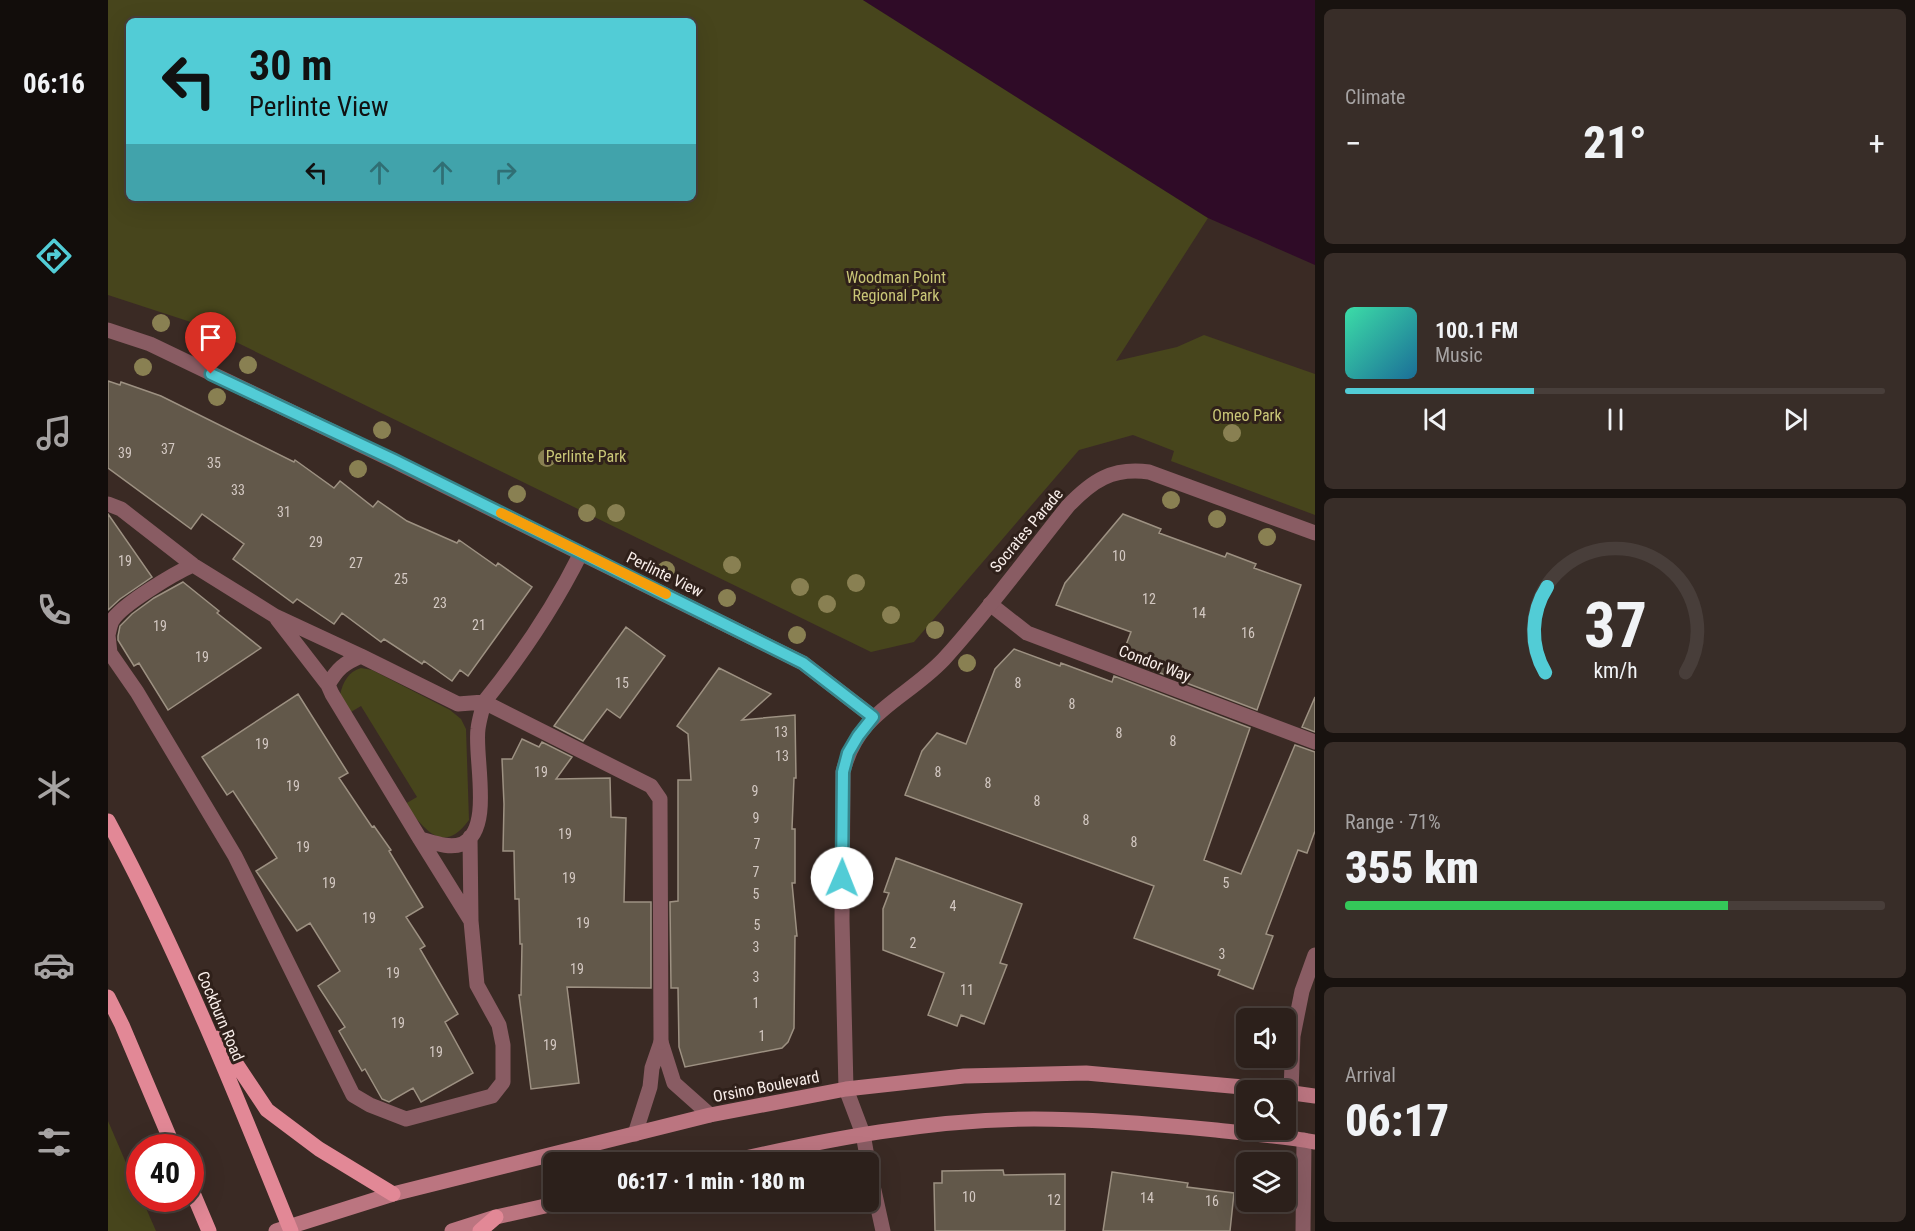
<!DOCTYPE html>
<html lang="en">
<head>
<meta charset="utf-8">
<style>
	body { margin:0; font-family:"Roboto Condensed",sans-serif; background:#382d28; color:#f1f3f6; height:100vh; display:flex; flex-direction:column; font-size:22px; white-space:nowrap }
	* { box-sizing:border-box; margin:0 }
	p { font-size:20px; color:#a6a3a3 }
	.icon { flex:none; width:33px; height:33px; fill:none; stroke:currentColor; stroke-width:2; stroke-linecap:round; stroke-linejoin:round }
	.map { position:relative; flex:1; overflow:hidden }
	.panel { display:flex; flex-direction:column; gap:9px; padding:9px; background:#18120f; width:600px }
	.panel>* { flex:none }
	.guide { position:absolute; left:18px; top:18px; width:570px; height:183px; border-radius:9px; box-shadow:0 6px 24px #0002,0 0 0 2px #483e3a; background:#52ccd6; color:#111; overflow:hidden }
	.controls { position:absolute; left:1128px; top:1008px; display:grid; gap:12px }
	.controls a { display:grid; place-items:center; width:60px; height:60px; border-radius:9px; background:#2c201b; box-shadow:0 6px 24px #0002,0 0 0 2px #483e3a; font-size:30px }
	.speed { position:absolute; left:18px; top:1134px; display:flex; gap:12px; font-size:30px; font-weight:700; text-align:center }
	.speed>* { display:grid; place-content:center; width:78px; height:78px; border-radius:50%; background:#2c201b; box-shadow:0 6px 24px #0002,0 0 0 2px #483e3a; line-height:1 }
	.speed .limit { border:9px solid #d22; background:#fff; color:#111 }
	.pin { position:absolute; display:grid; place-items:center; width:51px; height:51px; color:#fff; margin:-62px -26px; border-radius:50% 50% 50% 0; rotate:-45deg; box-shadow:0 0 6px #0007 }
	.pin .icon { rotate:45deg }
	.me { position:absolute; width:66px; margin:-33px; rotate:1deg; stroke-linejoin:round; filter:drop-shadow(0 0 4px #0008) }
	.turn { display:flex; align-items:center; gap:21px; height:126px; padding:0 24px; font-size:27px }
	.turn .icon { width:78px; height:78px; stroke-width:2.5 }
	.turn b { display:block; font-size:42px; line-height:51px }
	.lanes { display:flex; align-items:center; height:57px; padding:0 24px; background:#0003; justify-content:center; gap:30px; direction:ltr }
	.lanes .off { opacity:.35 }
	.big { font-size:45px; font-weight:800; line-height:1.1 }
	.panel .card { flex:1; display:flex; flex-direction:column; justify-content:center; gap:9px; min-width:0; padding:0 21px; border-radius:9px; background:#382d28 }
	.panel .dial { align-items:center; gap:0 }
	.dial svg { height:156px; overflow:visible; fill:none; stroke:#483e3a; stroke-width:7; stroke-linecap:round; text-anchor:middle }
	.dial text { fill:#f1f3f6; stroke:none }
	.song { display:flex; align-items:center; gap:18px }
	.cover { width:72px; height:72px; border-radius:9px; background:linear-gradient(135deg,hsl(160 70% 55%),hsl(200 70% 35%)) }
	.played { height:6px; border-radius:3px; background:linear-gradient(90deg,#52ccd6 35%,#483e3a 35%) }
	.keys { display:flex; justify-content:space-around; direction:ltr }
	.heat { display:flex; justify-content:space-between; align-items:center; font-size:33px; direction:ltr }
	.charge { height:9px; border-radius:4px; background:linear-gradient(90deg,#34c759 71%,#483e3a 0) }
	.trip { position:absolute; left:435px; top:1152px; width:336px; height:60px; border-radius:9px; background:#2c201b; box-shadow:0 6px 24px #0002,0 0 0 2px #483e3a; font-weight:800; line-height:60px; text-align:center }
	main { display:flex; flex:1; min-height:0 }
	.tabs { display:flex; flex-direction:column; width:108px; justify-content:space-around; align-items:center; background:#120d0b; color:#a6a3a3 }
	.tabs .icon { width:42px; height:42px }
	.tabs .active { color:#52ccd6 }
	.tabs b { font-size:27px; color:#f1f3f6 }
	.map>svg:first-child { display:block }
	.green { fill:#47451c; fill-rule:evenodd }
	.water { fill:#2f0b27 }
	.building { fill:#62584a; stroke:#9d9182; stroke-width:1.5 }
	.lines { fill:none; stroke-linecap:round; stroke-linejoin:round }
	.service { stroke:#895c63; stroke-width:15 }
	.minor { stroke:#895c63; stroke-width:15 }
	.tertiary { stroke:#895c63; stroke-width:15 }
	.secondary { stroke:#bb7580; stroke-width:15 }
	.primary { stroke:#e28896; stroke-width:15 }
	.tree { fill:#898052 }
	.route-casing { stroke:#35858b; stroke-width:15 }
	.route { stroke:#52ccd6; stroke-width:10 }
	.slow { stroke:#f59e0b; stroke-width:10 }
	.labels { text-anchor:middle; stroke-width:6; stroke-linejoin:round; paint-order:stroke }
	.number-label { font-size:14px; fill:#d3c8c2 }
	.park-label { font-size:16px; fill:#c9c677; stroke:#2f201a }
	.street-label { font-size:16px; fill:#f9eeea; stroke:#2f201a }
</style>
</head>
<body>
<main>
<nav class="tabs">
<b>06:16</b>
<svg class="icon active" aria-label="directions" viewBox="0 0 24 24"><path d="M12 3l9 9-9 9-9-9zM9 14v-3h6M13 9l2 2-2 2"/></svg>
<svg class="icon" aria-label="music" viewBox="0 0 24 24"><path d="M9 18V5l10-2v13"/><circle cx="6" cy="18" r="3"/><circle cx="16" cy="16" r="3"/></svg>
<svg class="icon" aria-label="phone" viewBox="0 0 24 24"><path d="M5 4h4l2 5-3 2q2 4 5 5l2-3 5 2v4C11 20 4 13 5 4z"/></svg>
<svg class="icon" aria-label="climate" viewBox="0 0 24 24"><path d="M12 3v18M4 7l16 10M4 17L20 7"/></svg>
<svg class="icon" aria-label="car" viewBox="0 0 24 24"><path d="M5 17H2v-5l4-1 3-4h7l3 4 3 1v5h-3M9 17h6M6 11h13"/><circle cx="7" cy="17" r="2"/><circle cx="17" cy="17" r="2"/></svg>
<svg class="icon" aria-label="filters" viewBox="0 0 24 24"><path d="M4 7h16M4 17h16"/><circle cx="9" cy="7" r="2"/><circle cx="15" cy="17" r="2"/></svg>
</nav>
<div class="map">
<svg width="1207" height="1231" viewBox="0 0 1207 1231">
	<rect width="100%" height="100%" fill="#3a2a24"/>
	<path class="green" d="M0,0H755L1100,218L1008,361L1069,347L1096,335L1207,374V515L1063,461L1066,451L1025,435L971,450L806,642L763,652L95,326L0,295ZM21,21H585V198H21Z
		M253,668L264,670L342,710L353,719L358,729L361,820C335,856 316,829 297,804L309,797L253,706L243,712L232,695C235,682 240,672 253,668Z
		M0,1121L31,1193L32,1198L34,1199L48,1231H0Z"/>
	<path class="water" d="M755,0H1207V265L1100,218Z"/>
	<path class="building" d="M0,381L12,385L13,382L53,396L186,462L187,460L226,488L232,481L265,507L270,501L299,521L349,543L351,540L388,566L390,563L424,587L360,676L352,670L344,681L316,661L314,664L276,639L273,642L234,613L226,624L189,599L185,603L125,559L136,544L94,514L83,529L0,468Z
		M0,514L44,577L12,599L0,610Z
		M1015,514L1053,529L1051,533L1117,557L1119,553L1148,564L1146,568L1193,585L1149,710L1013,658L1023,632L948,605L957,583Z
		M75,582L111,611L109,613L153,648L60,710L31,663L26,666L10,640V636L12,626L24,614L46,598Z
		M518,627L557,656L512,718L499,709L475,741L446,726Z
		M906,649L952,666L953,663L1004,682L1006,676L1142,728L1096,860L1133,874L1187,745L1207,752V831L1199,853L1190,850L1158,934L1165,936L1145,989L1110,975L1112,970L1026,938L1046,886L797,795L814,751L829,733L858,744L887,669Z
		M611,668L663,694L634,720L687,715L688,778H686L684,829H687V883H684L689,936H687L686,1028L680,1042L674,1048L577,1067L571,1047L570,988H563L562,902L570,901V780H583L580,734L569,726Z
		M190,694L240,773L231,778L264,827L266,826L283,850L281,851L315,907L298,917L317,946L312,949L350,1014L337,1022L365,1073L313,1102L305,1088L281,1102L274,1099L257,1069L254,1071L231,1031L237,1027L210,986L232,971L202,923L189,931L148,871L169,858L125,791L119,795L94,757Z
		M1207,697V732L1194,727Z
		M414,739L431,747L434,742L464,757L448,779L502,778L503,817L518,818L516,902H543V988L459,987L471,1083L423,1089L411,995H413L414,944H412L411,899H407L406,851H395L396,804L394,759H404Z
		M788,858L914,904L892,963L899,965L876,1024L853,1015L849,1026L820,1015L836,973L775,950V909L781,893L776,892Z
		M895,1170L896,1175L957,1174V1231H827L826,1183H834V1171Z
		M1004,1172L1080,1183L1079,1187L1126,1193L1122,1231H995Z"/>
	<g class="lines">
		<path class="service" d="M553,1042L566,1083L602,1115
			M527,1134L542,1087L544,1068L553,1042"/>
		<path class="minor" d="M0,330L42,344L286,461L695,663L765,717
			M0,504L13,509L85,565L167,616L253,656
			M473,553C447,605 413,656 376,702L543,786L552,799L553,1042
			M882,604L919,633L1207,742
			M169,619L220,685
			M0,635L2,653L29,692L127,856L245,1095L262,1105L298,1119L384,1096L395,1082V1045L391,1025L369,985L363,921L362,837
			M0,635C1,631 2,625 4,621C13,605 67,573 85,565
			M253,656L350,704L376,702C374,711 371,720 370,729C366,757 386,830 354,844C341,849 324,842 312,839L224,694L220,685C229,669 236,663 253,656Z
			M312,839L363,921
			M1183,1092L1185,1036L1194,991L1207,955
			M755,1134L760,1162
			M760,1163L775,1231
			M1195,1231L1196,1140"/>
		<path class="tertiary" d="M755,1134L738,1089L734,920L735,772C750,711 797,700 836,659C880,611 919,557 960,506C984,481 1004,467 1041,472L1207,533"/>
		<path class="secondary" d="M1178,1092L1207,1096
			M620,1162C720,1139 823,1119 926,1119C987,1119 1047,1124 1108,1130C1141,1134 1174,1136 1207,1142
			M168,1231L285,1194L602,1115L738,1089L856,1076L978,1073L1168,1090
			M344,1231L388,1217L455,1202"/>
		<path class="primary" d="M0,821C71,953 127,1092 183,1231
			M0,997L14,1025L66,1148
			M111,1038L159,1110L211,1149L285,1194
			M82,1186L101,1231
			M372,1231L388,1217"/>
	</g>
	<g class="tree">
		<circle cx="53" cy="323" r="9"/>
		<circle cx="140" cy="365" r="9"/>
		<circle cx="35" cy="367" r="9"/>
		<circle cx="109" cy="397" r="9"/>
		<circle cx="274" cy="430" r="9"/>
		<circle cx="1124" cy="433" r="9"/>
		<circle cx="439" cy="458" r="9"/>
		<circle cx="250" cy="469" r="9"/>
		<circle cx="409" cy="494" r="9"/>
		<circle cx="1063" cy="500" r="9"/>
		<circle cx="479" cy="513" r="9"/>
		<circle cx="508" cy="513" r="9"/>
		<circle cx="1109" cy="519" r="9"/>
		<circle cx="1159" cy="537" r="9"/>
		<circle cx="624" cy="565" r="9"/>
		<circle cx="558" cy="570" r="9"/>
		<circle cx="748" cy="583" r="9"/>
		<circle cx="692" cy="587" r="9"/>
		<circle cx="619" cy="598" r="9"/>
		<circle cx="719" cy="604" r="9"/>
		<circle cx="783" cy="615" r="9"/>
		<circle cx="827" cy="630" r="9"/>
		<circle cx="689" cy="635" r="9"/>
		<circle cx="859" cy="663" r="9"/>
	</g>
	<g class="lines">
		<g class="route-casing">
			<path id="route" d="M103,374L286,460L695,663L765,717L750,736L740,753L735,772L734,878"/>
		</g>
		<use href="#route" class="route"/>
		<path class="slow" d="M393,513L558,594"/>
	</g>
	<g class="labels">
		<g class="number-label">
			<text x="60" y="454">37</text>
			<text x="17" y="458">39</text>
			<text x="106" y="468">35</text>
			<text x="130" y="495">33</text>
			<text x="176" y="517">31</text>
			<text x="208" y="547">29</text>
			<text x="1011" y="561">10</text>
			<text x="17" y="566">19</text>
			<text x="248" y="568">27</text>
			<text x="293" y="584">25</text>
			<text x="1041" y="604">12</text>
			<text x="332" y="608">23</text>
			<text x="1091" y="618">14</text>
			<text x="371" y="630">21</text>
			<text x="52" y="631">19</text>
			<text x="1140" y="638">16</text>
			<text x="94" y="662">19</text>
			<text x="514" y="688">15</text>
			<text x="910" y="688">8</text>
			<text x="964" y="709">8</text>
			<text x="673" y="737">13</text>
			<text x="1011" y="738">8</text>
			<text x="1065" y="746">8</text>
			<text x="154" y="749">19</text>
			<text x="674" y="761">13</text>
			<text x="433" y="777">19</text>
			<text x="830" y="777">8</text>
			<text x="880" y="788">8</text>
			<text x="185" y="791">19</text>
			<text x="647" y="796">9</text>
			<text x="929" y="806">8</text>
			<text x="648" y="823">9</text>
			<text x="978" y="825">8</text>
			<text x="457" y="839">19</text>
			<text x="1026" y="847">8</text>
			<text x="649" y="849">7</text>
			<text x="195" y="852">19</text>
			<text x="648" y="877">7</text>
			<text x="461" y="883">19</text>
			<text x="221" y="888">19</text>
			<text x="1118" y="888">5</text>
			<text x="648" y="899">5</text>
			<text x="845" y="911">4</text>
			<text x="261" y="923">19</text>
			<text x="475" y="928">19</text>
			<text x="649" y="930">5</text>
			<text x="805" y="948">2</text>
			<text x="648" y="952">3</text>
			<text x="1114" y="959">3</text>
			<text x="469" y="974">19</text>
			<text x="285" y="978">19</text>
			<text x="648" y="982">3</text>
			<text x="859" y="995">11</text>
			<text x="648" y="1008">1</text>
			<text x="290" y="1028">19</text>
			<text x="654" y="1041">1</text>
			<text x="442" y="1050">19</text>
			<text x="328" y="1057">19</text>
			<text x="861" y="1202">10</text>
			<text x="1039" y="1203">14</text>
			<text x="946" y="1205">12</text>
			<text x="1104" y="1206">16</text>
		</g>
		<g class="park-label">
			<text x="788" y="283">Woodman Point<tspan x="788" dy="18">Regional Park</tspan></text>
			<text x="1139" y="421">Omeo Park</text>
			<text x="478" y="462">Perlinte Park</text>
		</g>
		<g class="street-label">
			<text transform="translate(918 530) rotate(-50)" y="6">Socrates Parade</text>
			<text transform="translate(557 574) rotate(26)" y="6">Perlinte View</text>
			<text transform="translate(1047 663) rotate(21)" y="6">Condor Way</text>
			<text transform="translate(113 1016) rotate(67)" y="6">Cockburn Road</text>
			<text transform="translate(658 1086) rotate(-11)" y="6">Orsino Boulevard</text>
		</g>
	</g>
</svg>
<div class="controls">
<a><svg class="icon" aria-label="sound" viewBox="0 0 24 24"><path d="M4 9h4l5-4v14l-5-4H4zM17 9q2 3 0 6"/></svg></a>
<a><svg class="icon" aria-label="search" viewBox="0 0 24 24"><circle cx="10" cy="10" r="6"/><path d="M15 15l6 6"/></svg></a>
<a><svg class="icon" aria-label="layers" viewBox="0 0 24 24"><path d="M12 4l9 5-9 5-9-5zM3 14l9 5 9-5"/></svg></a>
</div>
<div class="speed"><div class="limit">40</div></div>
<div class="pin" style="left:103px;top:374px;background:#d93025"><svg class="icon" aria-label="arrive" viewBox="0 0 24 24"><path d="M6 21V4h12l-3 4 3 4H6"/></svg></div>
<svg class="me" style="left:734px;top:878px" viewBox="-20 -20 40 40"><circle r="19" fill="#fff"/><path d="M0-13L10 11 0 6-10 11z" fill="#52ccd6"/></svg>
<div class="trip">06:17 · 1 min · 180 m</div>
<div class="guide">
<div class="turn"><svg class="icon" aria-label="left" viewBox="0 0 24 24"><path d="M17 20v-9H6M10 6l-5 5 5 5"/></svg><div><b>30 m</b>Perlinte View</div></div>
<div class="lanes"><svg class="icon" aria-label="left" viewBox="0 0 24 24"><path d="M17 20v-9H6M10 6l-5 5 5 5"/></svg><svg class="icon off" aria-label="ahead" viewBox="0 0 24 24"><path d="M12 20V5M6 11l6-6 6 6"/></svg><svg class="icon off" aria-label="ahead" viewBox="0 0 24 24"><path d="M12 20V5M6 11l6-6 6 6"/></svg><svg class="icon off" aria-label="right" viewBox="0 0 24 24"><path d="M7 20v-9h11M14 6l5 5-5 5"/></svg></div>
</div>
</div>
<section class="panel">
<div class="card"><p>Climate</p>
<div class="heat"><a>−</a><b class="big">21°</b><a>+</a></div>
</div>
<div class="card">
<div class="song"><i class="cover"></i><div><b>100.1 FM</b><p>Music</p></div></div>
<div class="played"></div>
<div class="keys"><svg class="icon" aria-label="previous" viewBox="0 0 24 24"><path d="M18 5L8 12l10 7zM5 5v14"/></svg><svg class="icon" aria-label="pause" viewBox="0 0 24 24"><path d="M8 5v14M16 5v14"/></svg><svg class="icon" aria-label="next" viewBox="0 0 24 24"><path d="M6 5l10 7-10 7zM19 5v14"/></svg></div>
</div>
<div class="card dial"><svg viewBox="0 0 100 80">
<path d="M14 69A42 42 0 1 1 86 69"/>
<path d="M14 69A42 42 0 0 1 15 25" stroke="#52ccd6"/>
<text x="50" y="56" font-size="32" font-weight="700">37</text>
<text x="50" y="72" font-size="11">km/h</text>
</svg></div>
<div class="card"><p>Range · 71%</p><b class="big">355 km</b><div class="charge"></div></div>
<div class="card"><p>Arrival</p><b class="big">06:17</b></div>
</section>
</main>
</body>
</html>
